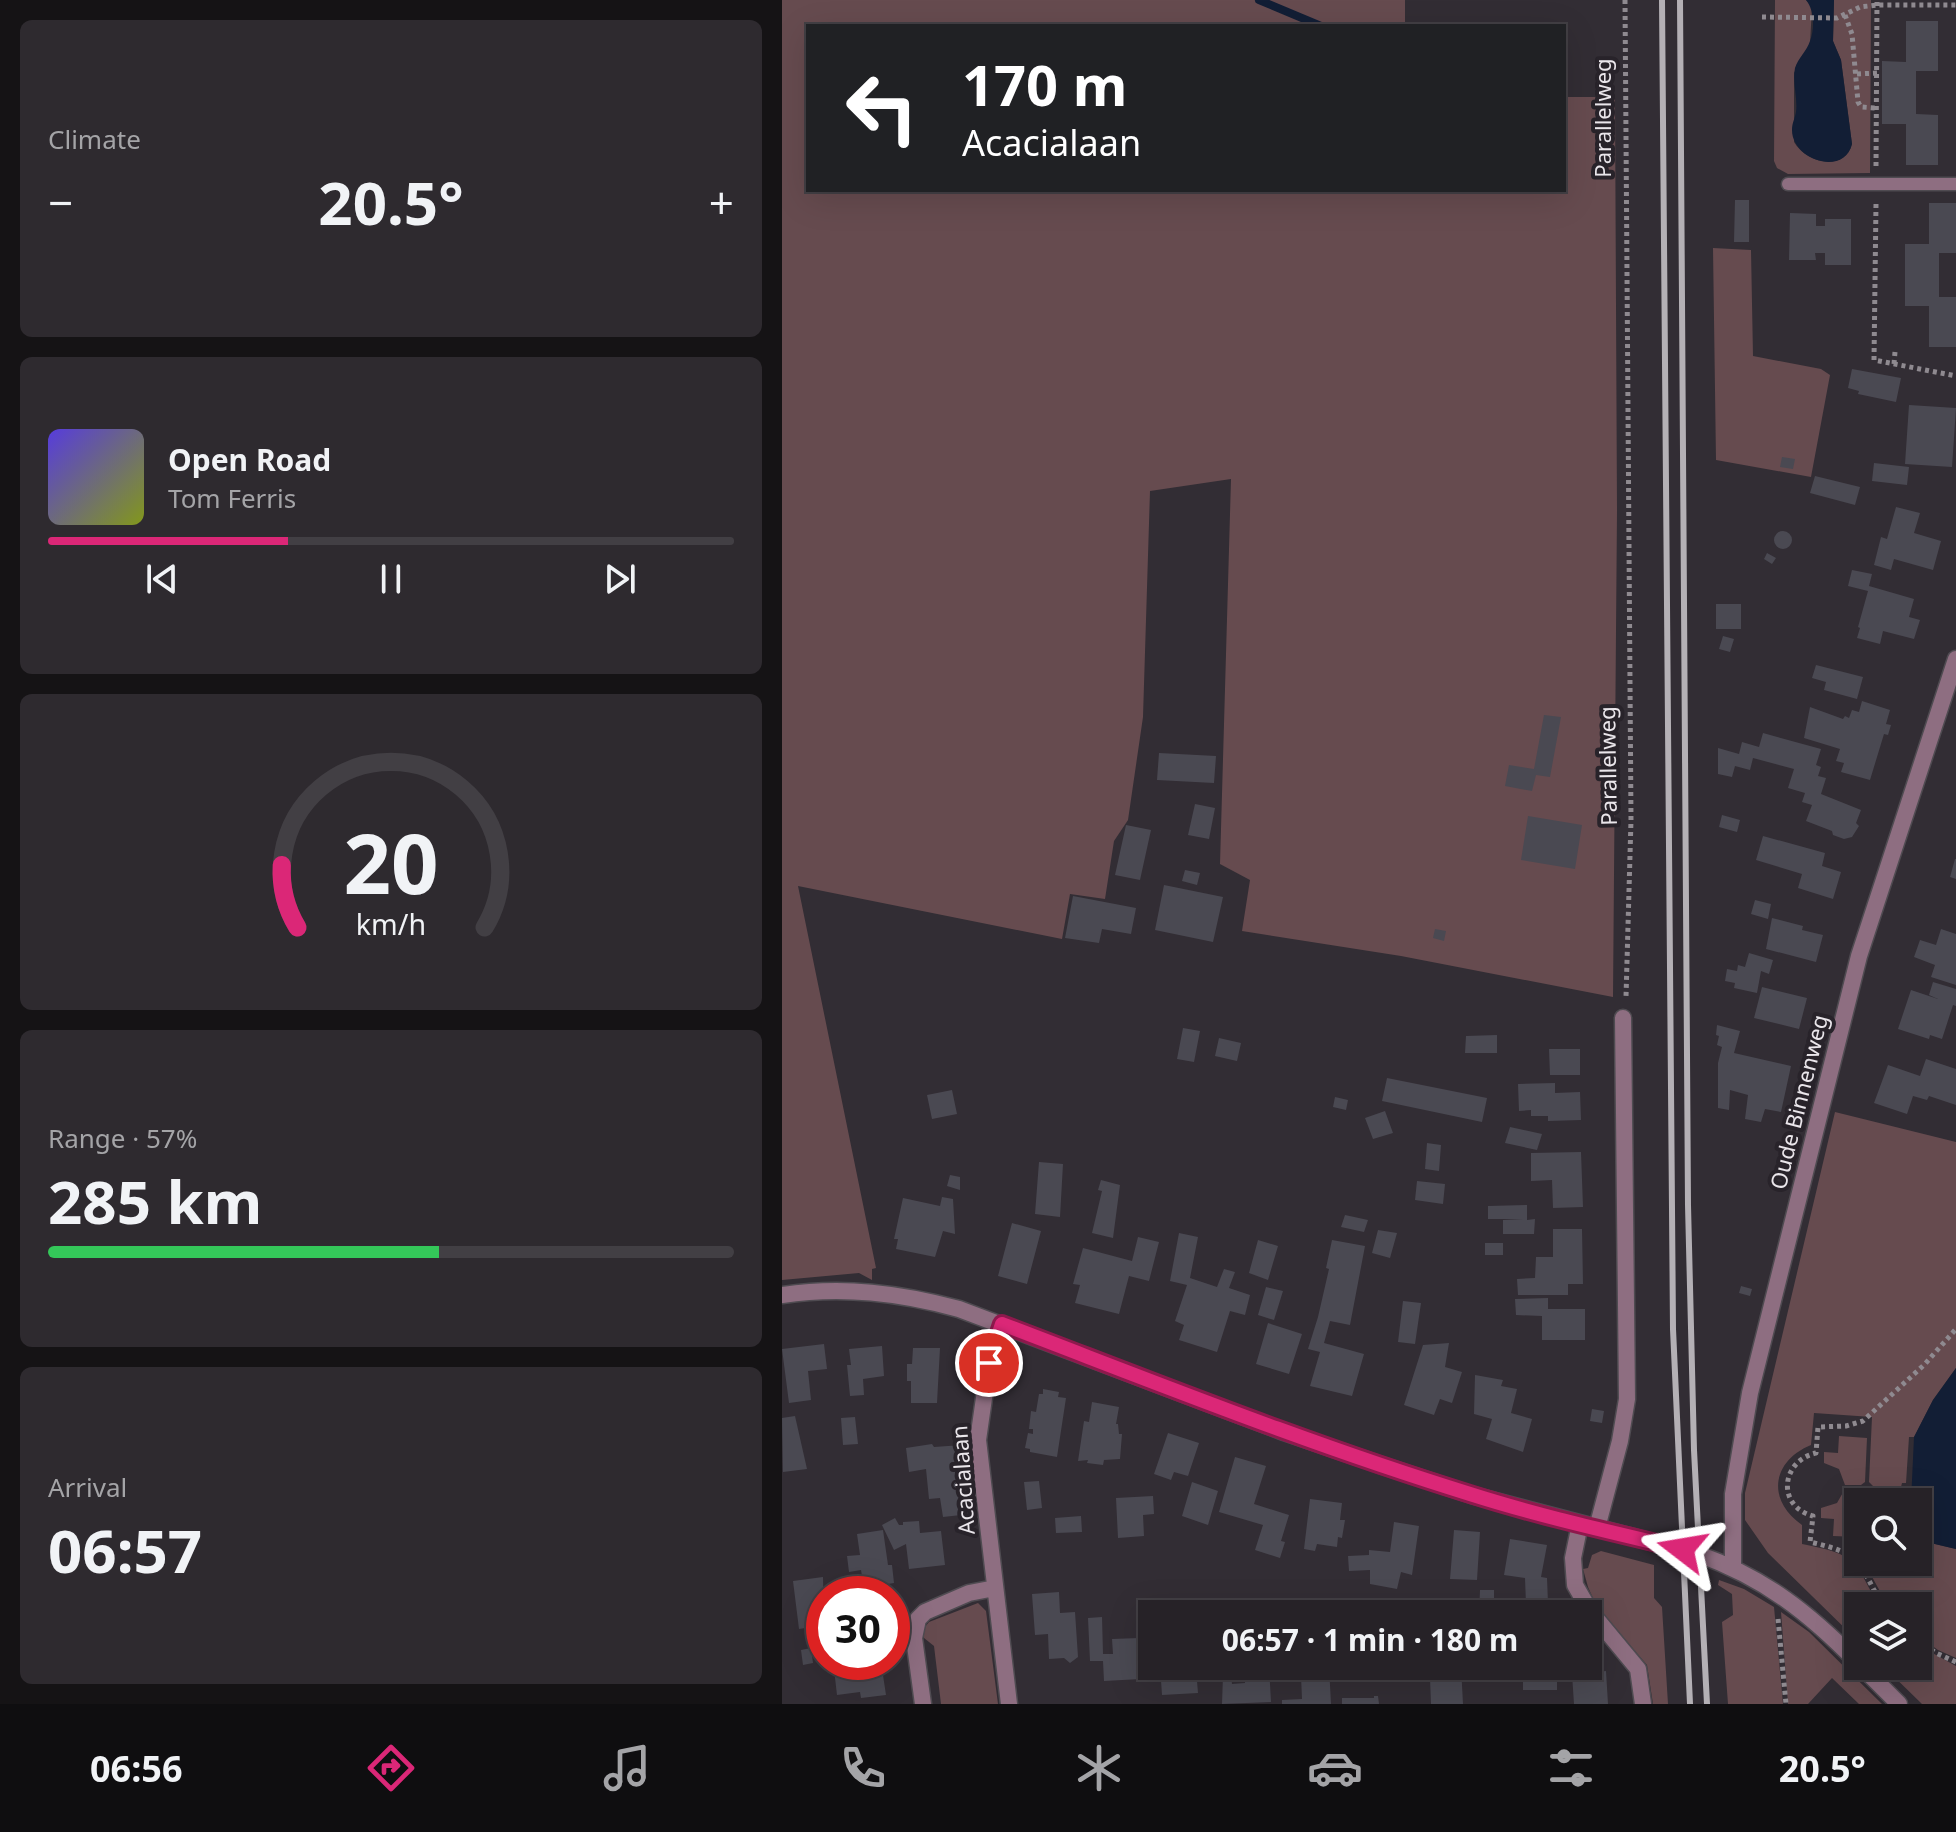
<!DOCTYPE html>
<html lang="en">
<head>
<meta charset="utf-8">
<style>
	body { margin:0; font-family:"Noto Sans",sans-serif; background:#2e2a2f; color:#f1f3f6; height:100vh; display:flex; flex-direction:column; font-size:30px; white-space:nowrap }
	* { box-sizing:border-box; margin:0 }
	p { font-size:26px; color:#a4a4a7 }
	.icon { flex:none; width:44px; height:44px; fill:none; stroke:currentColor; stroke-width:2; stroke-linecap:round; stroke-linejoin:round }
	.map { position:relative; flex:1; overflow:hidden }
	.details { display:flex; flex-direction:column; gap:20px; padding:20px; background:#151315; width:782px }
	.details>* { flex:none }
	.hud { position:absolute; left:24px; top:24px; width:760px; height:168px; border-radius:0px; box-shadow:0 8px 32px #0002,0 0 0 2px #423f44; background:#202124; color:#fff; overflow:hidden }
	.tools { position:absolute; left:1062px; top:1488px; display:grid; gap:16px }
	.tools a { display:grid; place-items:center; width:88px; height:88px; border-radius:0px; background:#262227; box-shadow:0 8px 32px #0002,0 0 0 2px #423f44; font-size:40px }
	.speed { position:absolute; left:24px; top:1576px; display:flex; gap:16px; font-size:40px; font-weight:700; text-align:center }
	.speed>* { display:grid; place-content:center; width:104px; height:104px; border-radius:50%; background:#262227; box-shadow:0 8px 32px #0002,0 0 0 2px #423f44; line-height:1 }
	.speed .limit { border:12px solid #d22; background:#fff; color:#111 }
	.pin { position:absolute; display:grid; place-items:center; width:68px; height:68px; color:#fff; margin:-34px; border:4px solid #fff; border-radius:50%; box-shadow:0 2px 8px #0007 }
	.me { position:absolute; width:88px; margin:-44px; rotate:284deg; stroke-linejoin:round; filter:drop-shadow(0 0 6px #0008) }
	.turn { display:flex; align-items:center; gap:28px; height:168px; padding:0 24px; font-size:36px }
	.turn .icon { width:104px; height:104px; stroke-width:2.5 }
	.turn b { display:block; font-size:56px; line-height:68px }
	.big { font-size:60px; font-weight:700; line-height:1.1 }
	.details .widget { flex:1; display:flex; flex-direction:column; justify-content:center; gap:12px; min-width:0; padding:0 28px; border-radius:12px; background:#2e2a2f }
	.details .dial { align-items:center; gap:0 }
	.dial svg { height:208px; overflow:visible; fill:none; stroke:#423f44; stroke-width:7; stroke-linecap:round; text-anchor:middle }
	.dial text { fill:#f1f3f6; stroke:none }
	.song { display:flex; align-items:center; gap:24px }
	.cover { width:96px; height:96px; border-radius:12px; background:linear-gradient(135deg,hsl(250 70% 55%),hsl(70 70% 35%)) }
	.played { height:8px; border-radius:4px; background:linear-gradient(90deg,#db2777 35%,#423f44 35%) }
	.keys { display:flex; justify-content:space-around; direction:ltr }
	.heat { display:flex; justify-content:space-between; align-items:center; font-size:44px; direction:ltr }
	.charge { height:12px; border-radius:6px; background:linear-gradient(90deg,#34c759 57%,#423f44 0) }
	.trip { position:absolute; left:356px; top:1600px; width:464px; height:80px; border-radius:0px; background:#262227; box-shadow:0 8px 32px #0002,0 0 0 2px #423f44; font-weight:700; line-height:80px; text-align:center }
	.tab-bar { display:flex; height:128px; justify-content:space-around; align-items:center; background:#0f0e10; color:#a4a4a7 }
	.tab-bar .icon { width:56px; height:56px }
	.tab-bar .selected { color:#db2777 }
	.tab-bar b { font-size:36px; color:#f1f3f6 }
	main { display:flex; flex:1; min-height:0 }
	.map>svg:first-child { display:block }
	.green { fill:#664b4f }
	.water { fill:#121e35 }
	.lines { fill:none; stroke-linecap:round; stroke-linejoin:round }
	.stream { stroke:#121e35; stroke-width:8 }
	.building { fill:#4a4952 }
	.service-casing { stroke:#4f4b51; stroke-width:15 }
	.minor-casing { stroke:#4f4b51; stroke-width:19 }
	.path { stroke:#8f8a90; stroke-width:5; stroke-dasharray:4 4; stroke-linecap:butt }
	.service { stroke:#8e6e81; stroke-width:12 }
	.minor { stroke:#8e6e81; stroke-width:16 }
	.rail { stroke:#b4b0b5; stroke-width:6 }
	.route-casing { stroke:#8e194d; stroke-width:20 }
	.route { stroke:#db2777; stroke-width:14 }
	.labels { text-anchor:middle; stroke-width:8; stroke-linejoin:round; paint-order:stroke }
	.street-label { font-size:22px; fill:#eae6eb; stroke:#28232a }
</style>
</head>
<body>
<main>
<section class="details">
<div class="widget"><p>Climate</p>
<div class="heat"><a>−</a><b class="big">20.5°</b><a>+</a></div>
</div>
<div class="widget">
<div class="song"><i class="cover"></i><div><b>Open Road</b><p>Tom Ferris</p></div></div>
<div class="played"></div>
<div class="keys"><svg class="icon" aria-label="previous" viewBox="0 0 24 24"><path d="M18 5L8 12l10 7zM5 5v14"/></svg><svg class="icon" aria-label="pause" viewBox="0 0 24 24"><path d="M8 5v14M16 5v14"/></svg><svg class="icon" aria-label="next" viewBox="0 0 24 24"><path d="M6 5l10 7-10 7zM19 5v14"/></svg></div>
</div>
<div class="widget dial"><svg viewBox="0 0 100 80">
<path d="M14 69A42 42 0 1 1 86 69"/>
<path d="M14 69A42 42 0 0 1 8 45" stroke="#db2777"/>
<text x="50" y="56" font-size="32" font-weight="700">20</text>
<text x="50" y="72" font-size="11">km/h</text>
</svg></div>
<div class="widget"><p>Range · 57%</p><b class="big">285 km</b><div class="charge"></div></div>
<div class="widget"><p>Arrival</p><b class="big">06:57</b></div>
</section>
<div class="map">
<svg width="1174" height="1704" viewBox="0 0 1174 1704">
	<rect width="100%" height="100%" fill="#322d34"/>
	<path class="green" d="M0,0H623V26H26V190H782V97H833L835,511L831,997L619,956L460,931L468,880L438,864L449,479L368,491L361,717L346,820L332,841L323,899L288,894L280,939L16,886L94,1268L90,1269V1280L77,1273L0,1280Z
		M993,0H1024L1030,7L1028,44L1012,73V142C1023,162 1062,173 1070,144L1059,60L1051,41L1052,0H1089L1088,173L1006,174L995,168L992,161Z
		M931,248L969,250L971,356L1039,369L1048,375L1029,477L934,460Z
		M1053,1112L1174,1142V1368L1151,1400L1132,1437H1127L1124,1483H1120L1119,1487L1091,1486L1087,1482L1090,1417L1032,1413L1029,1445C990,1461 984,1500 1020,1525V1544C1076,1555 1071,1559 1097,1606H1076V1641L986,1553L963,1520V1493Z
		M1057,1436L1085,1438L1083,1482L1079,1485H1063L1057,1469L1042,1463V1452L1056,1453Z
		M1063,1489L1079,1490L1082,1493V1502H1076V1537L1051,1536L1052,1519L1039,1518V1508L1055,1503Z
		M1090,1491L1119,1492L1124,1502H1086L1087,1493Z
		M1136,1540L1174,1549V1658L1156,1650L1136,1636V1606H1106L1083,1564V1562H1136Z
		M819,1551L872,1565V1598L880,1607L886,1704H871L865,1665L814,1605L806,1587L801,1569L806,1568L810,1555Z
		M937,1580L962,1589L992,1607L1001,1704H946L940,1622L951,1615L950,1594L936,1585Z
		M196,1603L204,1611L216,1704H159L152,1646L142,1638V1628L147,1622Z
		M999,1612L1027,1632L1100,1704H1077L1050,1678L1026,1704H1006Z
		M1136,1645L1174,1666V1704H1140L1101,1666H1136Z"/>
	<path class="water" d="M1024,0H1052L1051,41L1059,60L1070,144C1062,177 1010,160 1010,130C1010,123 1013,118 1014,112C1016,98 1010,83 1013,68C1016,58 1025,51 1028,41C1033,29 1032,9 1024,0Z
		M1174,1368V1549L1136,1540V1502H1129L1132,1437L1151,1400Z"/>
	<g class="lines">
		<path class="stream" d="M477,0L539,26"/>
	</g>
	<path class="building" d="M1124,21H1156V71H1134V114L1156,115V165H1124V124H1100V61L1124,62Z
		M953,200H967V242H952Z
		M1147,203H1174V253H1157V297H1174V347H1147V306H1123V244H1147Z
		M1008,213L1034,214V226H1043V219H1069V265H1043V253H1033L1034,260H1007Z
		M1070,369L1119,378L1114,402L1076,394L1077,391L1066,388Z
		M1127,405L1174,408L1170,467L1123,464Z
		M1000,457L1013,459L1011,469L998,467Z
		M1092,463L1127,467L1125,485L1090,481Z
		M1033,476L1078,487L1073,505L1028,493Z
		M1114,507L1138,513L1132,533L1159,541L1151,570L1112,559L1109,570L1092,565L1099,537L1105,539Z
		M992 540a9 9 0 1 1 18 0a9 9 0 1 1-18 0Z
		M985,553L994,558L990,564L982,559Z
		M1070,570L1090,574L1087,586L1132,599L1127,617L1138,620L1132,639L1101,631L1098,644L1075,638L1078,628L1076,627L1086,591L1066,586Z
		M934,604H959V629H934Z
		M941,636L952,639L948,652L937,649Z
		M1034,665L1081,677L1075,699L1042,690L1044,682L1030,678Z
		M1080,701L1108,710L1104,724L1109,725L1106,735L1102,734L1088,780L1059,772L1062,763L1054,761L1058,749L1022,738L1028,707L1061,719L1063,716L1067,718L1070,710L1077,712Z
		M762,715L779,717L768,777L754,775L750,791L723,786L727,765L752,769Z
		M981,733L1039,749L1034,765L1039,767L1036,776L1044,778L1039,794L1079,810L1074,823L1077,826L1070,837L1062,839L1051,835L1050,831L1024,821L1030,805L1020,802L1023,793L1006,788L1012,769L971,758L968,770L953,766L950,777L936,774V748L957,754L960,742L977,747Z
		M377,753L434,756L432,783L375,780Z
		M413,804L433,808L427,839L406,835Z
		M940,815L958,820L955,832L937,827Z
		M746,816L800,825L793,869L739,860Z
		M344,825L369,830L358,880L333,875Z
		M981,836L1043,853L1040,866L1059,872L1051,899L1016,888L1020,874L974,860Z
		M1173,859H1174V879L1168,877Z
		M403,870L418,873L415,885L400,881Z
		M382,885L441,897L431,942L373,930Z
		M291,896L354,908L349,934L320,929L317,943L283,938Z
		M973,900L989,904L986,919L969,914Z
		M990,918L1021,926L1020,930L1041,935L1034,962L984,949Z
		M653,929L664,931L662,941L651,938Z
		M1159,929L1174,934V985L1149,977L1153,965L1132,957L1138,940L1154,945Z
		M967,953L991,960L987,974L979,971L975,993L952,988L953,983L943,981L945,969L955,971L956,965L963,967Z
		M1151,982L1174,989V1006L1171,1005L1160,1039L1148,1035L1147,1039L1116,1029L1129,990L1156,999L1147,995Z
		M980,987L1025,998L1017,1029L972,1018Z
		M935,1025L958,1031L952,1053L1009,1066L999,1112L983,1109L979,1122L963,1119L966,1095L948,1090L947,1110L936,1108V1063L940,1047L935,1045L937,1036L934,1035Z
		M401,1028L418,1031L412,1062L395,1059Z
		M715,1035V1053H683L684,1036Z
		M437,1038L459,1043L455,1061L433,1056Z
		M767,1049H798V1075H768Z
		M1144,1059L1174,1069V1105L1147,1096L1145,1100L1131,1096L1125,1114L1092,1103L1106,1065L1138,1076Z
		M605,1078L705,1098L700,1122L600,1101Z
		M773,1083V1093L798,1092L799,1120L766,1121V1116H749V1110L737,1111L736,1084Z
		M170,1090L175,1114L150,1119L145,1095Z
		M553,1097L566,1100L564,1110L551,1107Z
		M603,1111L611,1133L591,1139L583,1118Z
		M728,1127L760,1134L755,1150L723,1143Z
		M645,1143L659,1145L657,1171L643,1169Z
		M799,1152L801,1207L771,1208L770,1180L749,1181V1153Z
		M257,1162L281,1164L278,1217L253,1214Z
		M168,1175L178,1177V1190L165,1186Z
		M319,1180L338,1185L331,1238L310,1233L320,1191L316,1190Z
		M635,1181L663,1184L661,1204L633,1200Z
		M160,1197L171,1199L173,1234L161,1231L153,1257L114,1249L116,1239H112L121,1198L158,1206Z
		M745,1205V1220L753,1219L752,1234H721V1220L741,1219H706V1206Z
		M563,1215L586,1220L582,1232L559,1227Z
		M230,1223L259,1231L245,1284L216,1276Z
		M771,1229H800L801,1284H786V1295H736L735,1279L753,1278L754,1257H771Z
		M596,1230L615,1233L608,1258L590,1253Z
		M397,1233L416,1237L408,1278L435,1287L442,1269L453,1272L447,1288L468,1295L463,1315L448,1311L435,1352L397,1340L402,1325L393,1321L405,1285L388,1281Z
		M356,1237L377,1242L367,1281L347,1276L337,1314L293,1303L298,1285L291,1284L301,1248L350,1261Z
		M476,1240L496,1246L486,1280L467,1273Z
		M550,1240L583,1246L568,1325L548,1321L542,1343L582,1354L570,1396L528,1386L538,1352L526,1349L536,1317L547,1269L544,1268Z
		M703,1243H721V1255H703Z
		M959,1286L970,1289L968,1296L957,1293Z
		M484,1287L501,1291L492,1320L476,1315Z
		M766,1298V1309H803V1340H760V1316L734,1315L733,1299Z
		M621,1301L639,1303L633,1344L616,1342Z
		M486,1323L520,1334L507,1374L474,1364Z
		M667,1343L663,1367L680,1372L670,1403L658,1399L652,1415L622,1405L641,1345Z
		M42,1344L45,1369L26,1371L29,1400L7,1403L0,1349Z
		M100,1346L102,1376L81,1379L82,1395L68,1396L65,1365H69L67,1349Z
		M131,1348H158L155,1403H129V1381H125V1364H130Z
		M693,1375L721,1380L719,1386L735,1389L729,1413L750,1419L741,1452L704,1439L710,1419L692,1414Z
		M261,1389L277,1392L276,1397L284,1398L275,1457L248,1452V1449L243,1448L246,1433L251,1434V1429H247L249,1411L254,1412L257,1394H261Z
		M310,1402L337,1407L334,1424H336L337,1434H340L338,1459L322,1460L321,1465L305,1463L306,1460L296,1461L302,1421L307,1422Z
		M810,1409L822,1411L820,1423L808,1421Z
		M13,1416L25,1469L1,1472L0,1418Z
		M73,1417L76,1444L61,1445L59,1418Z
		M386,1433L417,1443L406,1476L392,1472L389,1480L372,1474Z
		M150,1444L152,1447L180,1445L188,1514L161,1517L158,1498L147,1499L144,1469L127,1472L124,1448Z
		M453,1457L484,1466L472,1504L507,1515L499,1541L503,1542L498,1558L473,1550L481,1525L437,1512Z
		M257,1481L260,1508L245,1510L242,1482Z
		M410,1482L436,1491L426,1525L400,1516Z
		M371,1496L372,1514L361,1515L362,1536L336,1538L334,1498Z
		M528,1499L560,1503L558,1520H563L560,1538L556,1537L555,1547L535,1544L533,1551L522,1549Z
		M299,1516L300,1532L274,1533L273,1518Z
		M113,1518L117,1525H121V1522L137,1521L138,1533L159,1531L163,1565L127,1569L124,1544L112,1550L100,1525Z
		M612,1522L637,1526L630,1575L619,1572L615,1589L588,1584V1570L567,1571L566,1556L587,1555V1550L608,1552Z
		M101,1530L106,1565H110L112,1583L82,1588L79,1570L67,1572L65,1556L78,1555L75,1534Z
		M672,1530L698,1532L695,1580L668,1579Z
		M728,1539L765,1545L759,1577L765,1578L766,1603L744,1604L743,1578L722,1575Z
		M41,1577L42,1625L17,1629L11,1581Z
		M698,1590H712V1614H697Z
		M277,1592L278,1613L293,1612L296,1657L288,1663L282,1658L267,1659L266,1634L253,1635L250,1594Z
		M515,1602H539V1614H516Z
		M320,1617L321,1654H331L330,1639L357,1638L359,1679L322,1681L321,1661H308L306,1618Z
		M29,1648L31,1663L21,1665L19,1650Z
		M99,1662L104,1695L79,1698L78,1692L55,1695L52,1669Z
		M378,1666H427L428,1680L415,1681L416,1693L380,1695Z
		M462,1666H487L489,1702L440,1704L441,1675L449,1674L450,1684L463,1683Z
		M533,1666H547L549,1704H500V1700L520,1699L519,1676H534Z
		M668,1666H679L681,1704H649L648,1678L668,1676Z
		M726,1666H775V1690H741V1674H726Z
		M824,1671L826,1704H792L790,1674Z
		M592,1696H596L597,1704H560V1698H592Z"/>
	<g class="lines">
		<g class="service-casing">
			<path id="service" d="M1006,184H1174"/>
		</g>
		<g class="minor-casing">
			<path id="minor" d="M0,1295C61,1286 118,1293 177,1309L502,1432L596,1464L690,1495L916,1554C983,1578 1027,1613 1076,1663
				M220,1324L207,1363L196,1440L227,1704
				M798,1524L791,1558L793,1585L808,1611L856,1669L861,1704
				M815,1528L838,1441L845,1399L841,1018
				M951,1566V1494L968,1393L1077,956L1174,659
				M1079,1666L1117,1704
				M141,1704L132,1638L136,1619L143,1612L187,1593L213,1588"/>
		</g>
		<path class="path" d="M843,0L849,820L844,997
			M1063,15L1070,34L1076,102L1079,107L1094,108
			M980,17L1055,18L1078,7L1095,5H1174
			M1075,74L1095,73
			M1094,166L1095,0
			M1094,204L1092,360L1174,376
			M1112,364L1113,352
			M1101,1606C1075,1562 1082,1554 1028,1542L1031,1516C994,1506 999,1461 1034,1453L1036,1427L1064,1426L1081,1421L1143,1364L1174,1329
			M996,1619L1004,1704
			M1136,1640L1154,1653L1174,1662"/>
		<use href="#service" class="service"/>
		<use href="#minor" class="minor"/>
		<path class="rail" d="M880,0L891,1329L908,1704
			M898,0L906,1205L912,1450L925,1704"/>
	</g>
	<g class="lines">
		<g class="route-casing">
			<path id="route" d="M207,1363L220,1324C375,1383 529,1445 688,1494C757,1516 829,1532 900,1549"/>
		</g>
		<use href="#route" class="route"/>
	</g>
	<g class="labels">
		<g class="street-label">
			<text transform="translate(821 118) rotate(-90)" y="8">Parallelweg</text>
			<text transform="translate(826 766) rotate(-91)" y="8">Parallelweg</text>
			<text transform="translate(1017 1102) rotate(-76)" y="8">Oude Binnenweg</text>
			<text transform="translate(181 1480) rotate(-94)" y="8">Acacialaan</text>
		</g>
	</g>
</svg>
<div class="tools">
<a><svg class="icon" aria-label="search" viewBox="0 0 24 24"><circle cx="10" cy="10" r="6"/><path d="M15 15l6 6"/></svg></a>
<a><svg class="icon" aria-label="layers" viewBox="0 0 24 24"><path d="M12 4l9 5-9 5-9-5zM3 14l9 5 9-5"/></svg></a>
</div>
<div class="speed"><div class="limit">30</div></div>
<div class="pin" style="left:207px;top:1363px;background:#d93025"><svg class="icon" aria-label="arrive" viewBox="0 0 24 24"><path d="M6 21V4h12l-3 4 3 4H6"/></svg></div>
<svg class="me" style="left:900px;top:1549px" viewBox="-20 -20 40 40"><path d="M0-17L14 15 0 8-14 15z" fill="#db2777" stroke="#fff" stroke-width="4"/></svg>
<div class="trip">06:57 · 1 min · 180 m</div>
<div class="hud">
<div class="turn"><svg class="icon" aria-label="left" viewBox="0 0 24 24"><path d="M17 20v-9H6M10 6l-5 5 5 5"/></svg><div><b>170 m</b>Acacialaan</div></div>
</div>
</div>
</main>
<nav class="tab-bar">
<b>06:56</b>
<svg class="icon selected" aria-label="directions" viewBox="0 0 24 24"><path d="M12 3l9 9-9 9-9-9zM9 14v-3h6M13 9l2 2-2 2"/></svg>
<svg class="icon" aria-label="music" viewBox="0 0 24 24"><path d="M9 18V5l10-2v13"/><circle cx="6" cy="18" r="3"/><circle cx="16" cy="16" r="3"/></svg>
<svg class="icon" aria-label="phone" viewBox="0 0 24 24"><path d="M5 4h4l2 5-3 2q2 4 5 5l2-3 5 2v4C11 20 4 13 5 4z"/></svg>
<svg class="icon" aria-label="climate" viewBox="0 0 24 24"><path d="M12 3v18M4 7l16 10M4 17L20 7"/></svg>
<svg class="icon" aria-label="car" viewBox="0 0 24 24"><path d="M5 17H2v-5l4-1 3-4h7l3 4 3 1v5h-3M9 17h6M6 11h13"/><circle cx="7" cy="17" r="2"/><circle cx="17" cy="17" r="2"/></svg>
<svg class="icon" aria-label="filters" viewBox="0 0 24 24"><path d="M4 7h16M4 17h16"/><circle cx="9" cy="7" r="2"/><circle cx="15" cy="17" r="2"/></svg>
<b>20.5°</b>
</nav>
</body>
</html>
